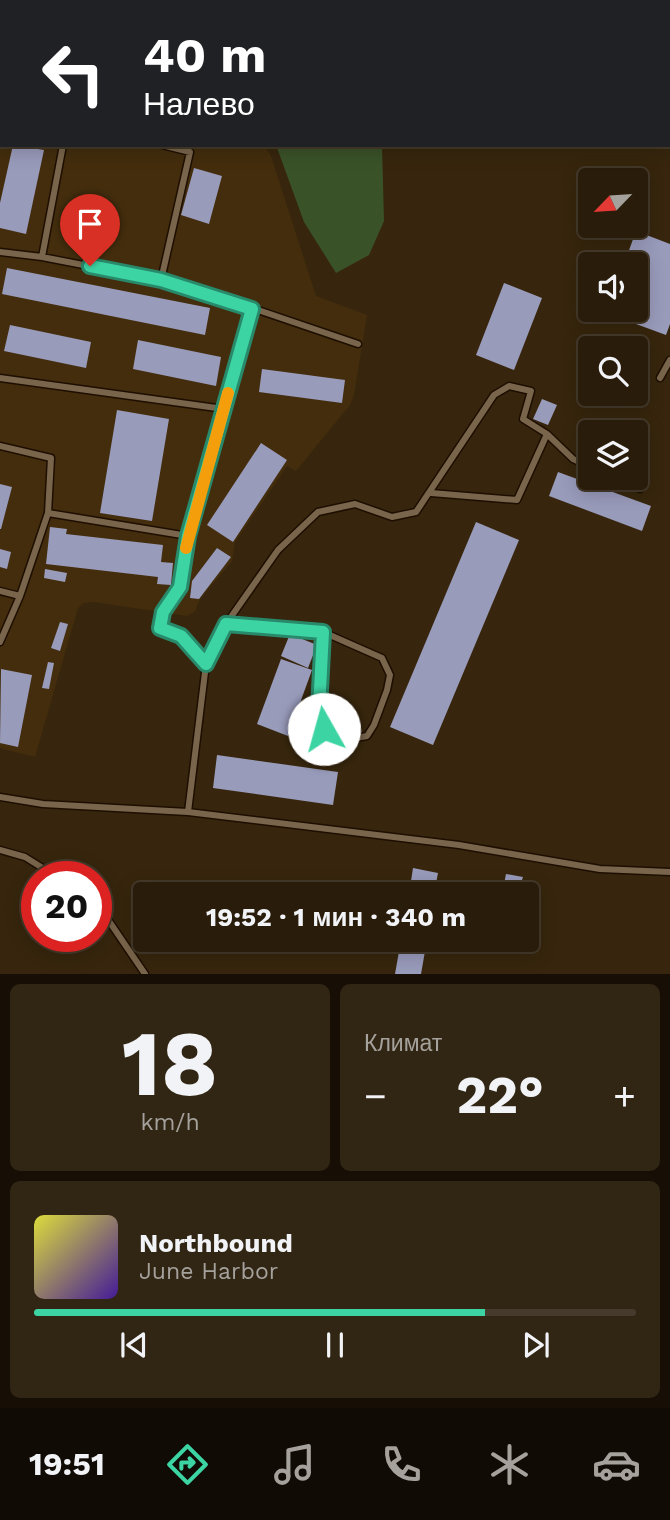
<!DOCTYPE html>
<html lang="ru">
<head>
<meta charset="utf-8">
<style>
	body { margin:0; font-family:"Work Sans",sans-serif; background:#312513; color:#f1f3f6; height:100vh; display:flex; flex-direction:column; font-size:26px; white-space:nowrap }
	* { box-sizing:border-box; margin:0 }
	p { font-size:23px; color:#a5a19c }
	.icon { flex:none; width:38px; height:38px; fill:none; stroke:currentColor; stroke-width:2; stroke-linecap:round; stroke-linejoin:round }
	.map { position:relative; height:974px; overflow:hidden }
	.drawer { display:flex; flex-direction:column; gap:10px; padding:10px; background:#170f06; flex:1 }
	.drawer>* { flex:none }
	.banner { position:absolute; left:0px; top:0px; width:670px; height:147px; box-shadow:0 4px 18px #0003,0 0 0 2px #453a2b; background:#202124; color:#fff; overflow:hidden }
	.needle { width:46px; rotate:245deg }
	.fabs { position:absolute; left:578px; top:168px; display:grid; gap:14px }
	.fabs a { display:grid; place-items:center; width:70px; height:70px; border-radius:7px; background:#291c0a; box-shadow:0 4px 18px #0003,0 0 0 2px #453a2b; font-size:35px }
	.speed { position:absolute; left:21px; top:861px; display:flex; gap:14px; font-size:35px; font-weight:700; text-align:center }
	.speed>* { display:grid; place-content:center; width:91px; height:91px; border-radius:50%; background:#291c0a; box-shadow:0 4px 18px #0003,0 0 0 2px #453a2b; line-height:1 }
	.speed .limit { border:10px solid #d22; background:#fff; color:#111 }
	.pin { position:absolute; display:grid; place-items:center; width:60px; height:60px; color:#fff; margin:-72px -30px; border-radius:50% 50% 50% 0; rotate:-45deg; box-shadow:0 0 7px #0007 }
	.pin .icon { rotate:45deg }
	.me { position:absolute; width:77px; margin:-38px; rotate:353deg; stroke-linejoin:round; filter:drop-shadow(0 0 5px #0008) }
	.turn { display:flex; align-items:center; gap:24px; height:147px; padding:0 28px; font-size:32px }
	.turn .icon { width:91px; height:91px; stroke-width:2.5 }
	.turn b { display:block; font-size:49px; line-height:60px }
	.big { font-size:52px; font-weight:700; line-height:1.1 }
	.drawer .card { flex:1; display:flex; flex-direction:column; justify-content:center; gap:10px; min-width:0; padding:0 24px; border-radius:10px; background:#312513 }
	.drawer .dial { align-items:center; gap:0 }
	.dial b { font-size:91px; line-height:1 }
	.song { display:flex; align-items:center; gap:21px }
	.cover { width:84px; height:84px; border-radius:10px; background:linear-gradient(135deg,hsl(60 70% 55%),hsl(260 70% 35%)) }
	.played { height:7px; border-radius:4px; background:linear-gradient(90deg,#3dd4a3 75%,#453a2b 75%) }
	.keys { display:flex; justify-content:space-around; direction:ltr }
	.heat { display:flex; justify-content:space-between; align-items:center; font-size:38px; direction:ltr }
	.drawer .tiles { flex:1; display:grid; gap:10px; grid-template-columns:1fr 1fr }
	.card:last-child { grid-column:span 2 }
	.trip { position:absolute; left:133px; top:882px; width:406px; height:70px; border-radius:7px; background:#291c0a; box-shadow:0 4px 18px #0003,0 0 0 2px #453a2b; font-weight:700; line-height:70px; text-align:center }
	.tab-bar { display:flex; height:112px; justify-content:space-around; align-items:center; background:#100b04; color:#a5a19c }
	.tab-bar .icon { width:49px; height:49px }
	.tab-bar .current { color:#3dd4a3 }
	.tab-bar b { font-size:32px; color:#f1f3f6 }
	.map>svg:first-child { display:block }
	.built { fill:#432d0d }
	.green { fill:#3a5228 }
	.building { fill:#999bbb }
	.lines { fill:none; stroke-linecap:round; stroke-linejoin:round }
	.service-casing { stroke:#1e0e00; stroke-width:9 }
	.service { stroke:#79654b; stroke-width:6 }
	.route-casing { stroke:#288a6a; stroke-width:18 }
	.route { stroke:#3dd4a3; stroke-width:12 }
	.slow { stroke:#f59e0b; stroke-width:12 }
</style>
</head>
<body>
<div class="map">
<svg width="670" height="974" viewBox="0 0 670 974">
	<rect width="100%" height="100%" fill="#37260d"/>
	<path class="built" d="M0,54L2,145H264L271,156L316,296L367,315L354,395L350,405L296,471L287,466L235,542L232,561L200,599L195,611L188,616L94,602L83,603L78,608L35,757L0,748Z"/>
	<path class="green" d="M0,0H467L2,2V68Z
		M276,145H382L384,221L369,255L336,273L304,222Z"/>
	<path class="building" d="M13,145L44,150L26,234L0,228V203Z
		M194,168L222,176L209,224L181,215Z
		M636,231L670,244V324L666,335L606,313L607,310H635V264H624Z
		M7,268L210,308L205,335L2,294Z
		M504,283L542,298L514,370L476,355Z
		M10,325L91,342L86,368L4,351Z
		M138,340L221,357L216,386L133,369Z
		M262,369L345,380L342,403L259,392Z
		M542,399L557,405L548,425L533,419Z
		M117,410L169,419L152,521L100,513Z
		M261,443L287,460L233,542L207,525Z
		M558,472L651,506L642,531L549,496Z
		M0,484L12,487L1,529H0Z
		M476,522L519,540L433,745L390,727Z
		M50,527L67,529L66,534L163,545L161,562L173,563L171,585L157,584L158,577L46,564Z
		M217,548L231,557L199,599L190,598L192,581Z
		M0,549L11,552L7,569L0,567Z
		M45,569L67,573L65,582L44,578Z
		M60,622L68,624L60,651L51,648Z
		M290,634L317,645L308,668L281,656Z
		M281,659L312,670L288,736L257,724Z
		M48,662L54,663L49,689L42,688Z
		M1,669L32,675L18,747L0,743Z
		M217,755L338,772L333,805L213,788Z
		M413,868L438,873L434,894H409Z
		M506,874L523,877L522,880L534,882L531,900L527,899V894H502Z
		M401,940H427L421,974H395Z"/>
	<g class="lines">
		<g class="service-casing">
			<path id="service" d="M0,252L42,257L161,280L252,308L188,536L48,513L20,596L0,642
				M42,257L63,145
				M161,280L190,152L162,145
				M252,308L358,344
				M0,378L224,409
				M660,378L670,360
				M0,446L51,458L48,513
				M615,478L640,489
				M431,493L517,500L547,434
				M188,536L180,587L163,612L160,628L181,636L206,664L188,812
				M0,591L20,596
				M226,624L278,550L318,512L355,504L392,517L416,512L494,395L509,386L531,391L523,419L547,434L573,459L590,467
				M206,664L226,624L323,632L319,709L324,729C339,738 349,740 367,736L374,725L387,690L390,675L382,658L323,632
				M0,797L43,804L188,812L459,845L600,869L670,872
				M0,850L25,857L57,877
				M96,902L145,974"/>
		</g>
		<use href="#service" class="service"/>
	</g>
	<g class="lines">
		<g class="route-casing">
			<path id="route" d="M90,266L161,280L252,309L188,536L180,587L163,612L160,628L181,636L206,664L226,624L323,632L319,709L324,729"/>
		</g>
		<use href="#route" class="route"/>
		<path class="slow" d="M186,548L228,393"/>
	</g>
</svg>
<div class="fabs">
<a><svg class="needle" viewBox="-14 -14 28 28"><path d="M0-13l5 13h-10z" fill="#e53935"/><path d="M0 13l5-13h-10z" fill="#a5a19c"/></svg></a>
<a><svg class="icon" aria-label="sound" viewBox="0 0 24 24"><path d="M4 9h4l5-4v14l-5-4H4zM17 9q2 3 0 6"/></svg></a>
<a><svg class="icon" aria-label="search" viewBox="0 0 24 24"><circle cx="10" cy="10" r="6"/><path d="M15 15l6 6"/></svg></a>
<a><svg class="icon" aria-label="layers" viewBox="0 0 24 24"><path d="M12 4l9 5-9 5-9-5zM3 14l9 5 9-5"/></svg></a>
</div>
<div class="speed"><div class="limit">20</div></div>
<div class="pin" style="left:90px;top:266px;background:#d93025"><svg class="icon" aria-label="arrive" viewBox="0 0 24 24"><path d="M6 21V4h12l-3 4 3 4H6"/></svg></div>
<svg class="me" style="left:324px;top:729px" viewBox="-20 -20 40 40"><circle r="19" fill="#fff"/><path d="M0-13L10 11 0 6-10 11z" fill="#3dd4a3"/></svg>
<div class="trip">19:52 · 1 мин · 340 m</div>
<div class="banner">
<div class="turn"><svg class="icon" aria-label="left" viewBox="0 0 24 24"><path d="M17 20v-9H6M10 6l-5 5 5 5"/></svg><div><b>40 m</b>Налево</div></div>
</div>
</div>
<section class="drawer">
<div class="tiles">
<div class="card dial"><b>18</b><p>km/h</p></div>
<div class="card"><p>Климат</p>
<div class="heat"><a>−</a><b class="big">22°</b><a>+</a></div>
</div>
<div class="card">
<div class="song"><i class="cover"></i><div><b>Northbound</b><p>June Harbor</p></div></div>
<div class="played"></div>
<div class="keys"><svg class="icon" aria-label="previous" viewBox="0 0 24 24"><path d="M18 5L8 12l10 7zM5 5v14"/></svg><svg class="icon" aria-label="pause" viewBox="0 0 24 24"><path d="M8 5v14M16 5v14"/></svg><svg class="icon" aria-label="next" viewBox="0 0 24 24"><path d="M6 5l10 7-10 7zM19 5v14"/></svg></div>
</div>
</div>
</section>
<nav class="tab-bar">
<b>19:51</b>
<svg class="icon current" aria-label="directions" viewBox="0 0 24 24"><path d="M12 3l9 9-9 9-9-9zM9 14v-3h6M13 9l2 2-2 2"/></svg>
<svg class="icon" aria-label="music" viewBox="0 0 24 24"><path d="M9 18V5l10-2v13"/><circle cx="6" cy="18" r="3"/><circle cx="16" cy="16" r="3"/></svg>
<svg class="icon" aria-label="phone" viewBox="0 0 24 24"><path d="M5 4h4l2 5-3 2q2 4 5 5l2-3 5 2v4C11 20 4 13 5 4z"/></svg>
<svg class="icon" aria-label="climate" viewBox="0 0 24 24"><path d="M12 3v18M4 7l16 10M4 17L20 7"/></svg>
<svg class="icon" aria-label="car" viewBox="0 0 24 24"><path d="M5 17H2v-5l4-1 3-4h7l3 4 3 1v5h-3M9 17h6M6 11h13"/><circle cx="7" cy="17" r="2"/><circle cx="17" cy="17" r="2"/></svg>
</nav>
</body>
</html>
